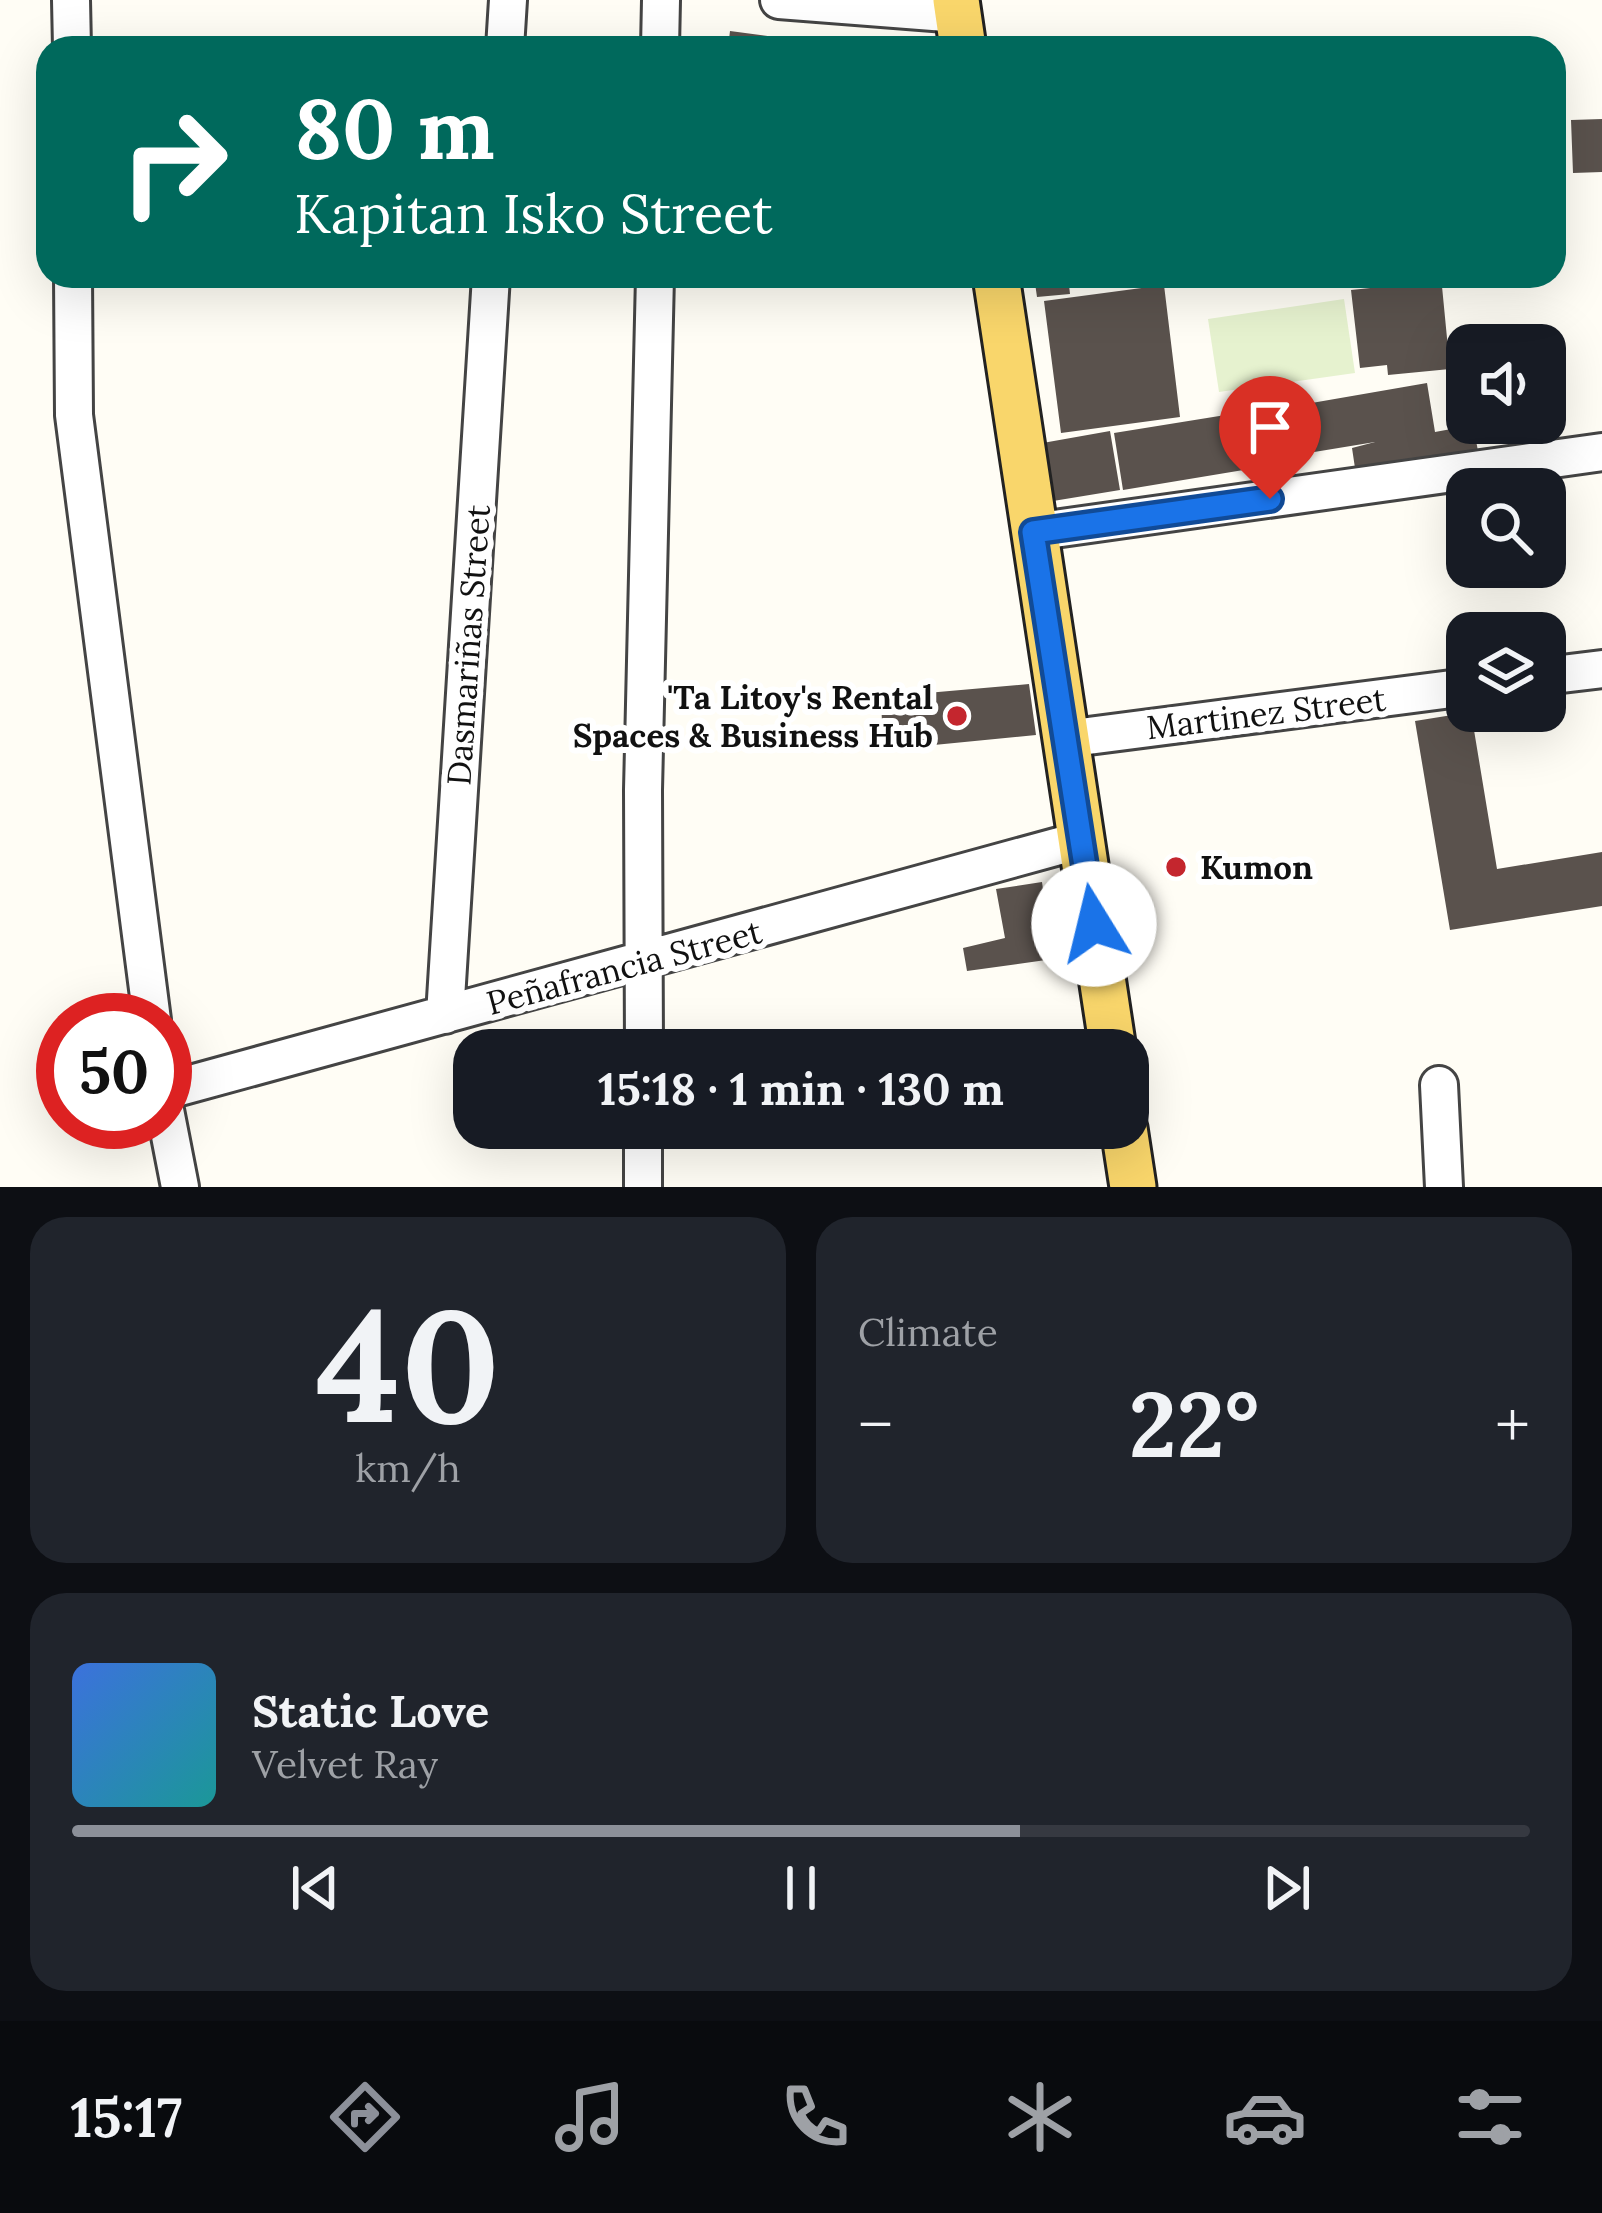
<!DOCTYPE html>
<html lang="en">
<head>
<meta charset="utf-8">
<style>
	body { margin:0; font-family:Lora,serif; background:#20242c; color:#f1f3f6; height:100vh; display:flex; flex-direction:column; font-size:45px; white-space:nowrap }
	* { box-sizing:border-box; margin:0 }
	p { font-size:39px; color:#9ea1a6 }
	.icon { flex:none; width:66px; height:66px; fill:none; stroke:currentColor; stroke-width:2; stroke-linecap:round; stroke-linejoin:round }
	.map { position:relative; height:1187px; overflow:hidden }
	.details { display:flex; flex-direction:column; gap:30px; padding:30px; background:#0d0f14; flex:1 }
	.details>* { flex:none }
	.hud { position:absolute; left:36px; top:36px; width:1530px; height:252px; border-radius:36px; box-shadow:0 12px 48px #0002; background:#00695c; color:#fff; overflow:hidden }
	.buttons { position:absolute; left:1446px; top:324px; display:grid; gap:24px }
	.buttons a { display:grid; place-items:center; width:120px; height:120px; border-radius:24px; background:#171b24; box-shadow:0 12px 48px #0002; font-size:60px }
	.speed { position:absolute; left:36px; top:993px; display:flex; gap:24px; font-size:60px; font-weight:700; text-align:center }
	.speed>* { display:grid; place-content:center; width:156px; height:156px; border-radius:50%; background:#171b24; box-shadow:0 12px 48px #0002; line-height:1 }
	.speed .limit { border:18px solid #d22; background:#fff; color:#111 }
	.pin { position:absolute; display:grid; place-items:center; width:102px; height:102px; color:#fff; margin:-123px -51px; border-radius:50% 50% 50% 0; rotate:-45deg; box-shadow:0 0 12px #0007 }
	.pin .icon { rotate:45deg }
	.me { position:absolute; width:132px; margin:-66px; rotate:351deg; stroke-linejoin:round; filter:drop-shadow(0 0 9px #0008) }
	.turn { display:flex; align-items:center; gap:42px; height:252px; padding:0 60px; font-size:54px }
	.turn .icon { width:156px; height:156px; stroke-width:2.5 }
	.turn b { display:block; font-size:84px; line-height:102px }
	.big { font-size:90px; font-weight:800; line-height:1.1 }
	.details .widget { flex:1; display:flex; flex-direction:column; justify-content:center; gap:18px; min-width:0; padding:0 42px; border-radius:36px; background:#20242c }
	.details .dial { align-items:center; gap:0 }
	.dial b { font-size:156px; line-height:1 }
	.song { display:flex; align-items:center; gap:36px }
	.cover { width:144px; height:144px; border-radius:18px; background:linear-gradient(135deg,hsl(220 70% 55%),hsl(180 70% 35%)) }
	.played { height:12px; border-radius:6px; background:linear-gradient(90deg,#8c9099 65%,#363941 65%) }
	.keys { display:flex; justify-content:space-around; direction:ltr }
	.heat { display:flex; justify-content:space-between; align-items:center; font-size:66px; direction:ltr }
	.details .tiles { flex:1; display:grid; gap:30px; grid-template-columns:1fr 1fr }
	.widget:last-child { grid-column:span 2 }
	.trip { position:absolute; left:453px; top:1029px; width:696px; height:120px; border-radius:36px; background:#171b24; box-shadow:0 12px 48px #0002; font-weight:800; line-height:120px; text-align:center }
	.tab-bar { display:flex; height:192px; justify-content:space-around; align-items:center; background:#090b0e; color:#9ea1a6 }
	.tab-bar .icon { width:84px; height:84px }
	.tab-bar .current { color:#8c9099 }
	.tab-bar b { font-size:54px; color:#f1f3f6 }
	.map>svg:first-child { display:block }
	.pitch { fill:#e6f2cf }
	.building { fill:#5a524d }
	.lines { fill:none; stroke-linecap:round; stroke-linejoin:round }
	.minor-casing { stroke:#444; stroke-width:42 }
	.major-casing { stroke:#222; stroke-width:51 }
	.minor { stroke:#fff; stroke-width:36 }
	.major { stroke:#f9d66b; stroke-width:45 }
	.route-casing { stroke:#114b97; stroke-width:30 }
	.route { stroke:#1a73e8; stroke-width:21 }
	.poi-dot { fill:#c4262e; stroke:#fff; stroke-width:4.5 }
	.labels { text-anchor:middle; stroke-width:12; stroke-linejoin:round; paint-order:stroke }
	.street-label { font-size:33px; fill:#111; stroke:#fff }
	.poi-label { font-size:33px; font-weight:bold; fill:#111; stroke:#fff; text-anchor:end }
</style>
</head>
<body>
<div class="map">
<svg width="1602" height="1187" viewBox="0 0 1602 1187">
	<rect width="100%" height="100%" fill="#fffdf5"/>
	<path class="pitch" d="M1344,299L1355,373L1219,392L1208,319Z"/>
	<path class="building" d="M730,31L812,42L811,48H728Z
		M1602,119V172L1573,173L1571,120Z
		M1034,276H1068L1070,294L1037,297Z
		M1080,276H1143V279L1081,284Z
		M1379,276H1441L1450,369L1388,375L1387,365L1360,368L1351,290L1380,287Z
		M1164,285L1180,417L1061,433L1044,301Z
		M1460,358H1467V388H1461Z
		M1427,383L1435,432L1473,425L1478,451L1355,468L1352,448L1375,442L1302,454L1299,437L1283,439L1277,409Z
		M1275,407L1285,463L1123,490L1114,433Z
		M1110,431L1120,490L1047,502L1037,444Z
		M1029,684L1036,735L883,750L881,697Z
		M1471,712L1497,869L1602,852V906L1450,930L1415,721Z
		M1042,882L1053,959L967,971L963,948L1005,938L996,889Z"/>
	<g class="lines">
		<g class="minor-casing">
			<path id="minor" d="M71,0L72,48
				M779,0L959,14
				M505,48L508,0
				M660,48L661,0
				M73,276L74,415L152,1020
				M1033,532L1602,452
				M1545,676L1602,669
				M1065,739L1467,687
				M445,1015L491,276
				M644,1050L643,790L655,276
				M1439,1085L1444,1187
				M165,1091L1081,840
				M165,1110L180,1187
				M643,1187V1128"/>
		</g>
		<g class="major-casing">
			<path id="major" d="M956,0L963,48
				M996,276L1113,1050
				M1124,1128L1133,1187"/>
		</g>
		<use href="#minor" class="minor"/>
		<use href="#major" class="major"/>
	</g>
	<g class="lines">
		<g class="route-casing">
			<path id="route" d="M1094,924L1033,532L1270,499"/>
		</g>
		<use href="#route" class="route"/>
	</g>
	<g class="poi-dot">
		<circle cx="957" cy="716" r="12"/>
		<circle cx="1176" cy="867" r="12"/>
	</g>
	<g class="labels">
		<g class="street-label">
			<text transform="translate(468 645) rotate(-86)" y="12">Dasmariñas Street</text>
			<text transform="translate(1266 713) rotate(-7)" y="12">Martinez Street</text>
			<text transform="translate(624 967) rotate(-15)" y="12">Peñafrancia Street</text>
		</g>
		<g class="poi-label">
			<text x="933" y="709">'Ta Litoy's Rental<tspan x="933" dy="38">Spaces &amp; Business Hub</tspan></text>
			<text x="1200" y="879" text-anchor="start">Kumon</text>
		</g>
	</g>
</svg>
<div class="buttons">
<a><svg class="icon" aria-label="sound" viewBox="0 0 24 24"><path d="M4 9h4l5-4v14l-5-4H4zM17 9q2 3 0 6"/></svg></a>
<a><svg class="icon" aria-label="search" viewBox="0 0 24 24"><circle cx="10" cy="10" r="6"/><path d="M15 15l6 6"/></svg></a>
<a><svg class="icon" aria-label="layers" viewBox="0 0 24 24"><path d="M12 4l9 5-9 5-9-5zM3 14l9 5 9-5"/></svg></a>
</div>
<div class="speed"><div class="limit">50</div></div>
<div class="pin" style="left:1270px;top:499px;background:#d93025"><svg class="icon" aria-label="arrive" viewBox="0 0 24 24"><path d="M6 21V4h12l-3 4 3 4H6"/></svg></div>
<svg class="me" style="left:1094px;top:924px" viewBox="-20 -20 40 40"><circle r="19" fill="#fff"/><path d="M0-13L10 11 0 6-10 11z" fill="#1a73e8"/></svg>
<div class="trip">15:18 · 1 min · 130 m</div>
<div class="hud">
<div class="turn"><svg class="icon" aria-label="right" viewBox="0 0 24 24"><path d="M7 20v-9h11M14 6l5 5-5 5"/></svg><div><b>80 m</b>Kapitan Isko Street</div></div>
</div>
</div>
<section class="details">
<div class="tiles">
<div class="widget dial"><b>40</b><p>km/h</p></div>
<div class="widget"><p>Climate</p>
<div class="heat"><a>−</a><b class="big">22°</b><a>+</a></div>
</div>
<div class="widget">
<div class="song"><i class="cover"></i><div><b>Static Love</b><p>Velvet Ray</p></div></div>
<div class="played"></div>
<div class="keys"><svg class="icon" aria-label="previous" viewBox="0 0 24 24"><path d="M18 5L8 12l10 7zM5 5v14"/></svg><svg class="icon" aria-label="pause" viewBox="0 0 24 24"><path d="M8 5v14M16 5v14"/></svg><svg class="icon" aria-label="next" viewBox="0 0 24 24"><path d="M6 5l10 7-10 7zM19 5v14"/></svg></div>
</div>
</div>
</section>
<nav class="tab-bar">
<b>15:17</b>
<svg class="icon current" aria-label="directions" viewBox="0 0 24 24"><path d="M12 3l9 9-9 9-9-9zM9 14v-3h6M13 9l2 2-2 2"/></svg>
<svg class="icon" aria-label="music" viewBox="0 0 24 24"><path d="M9 18V5l10-2v13"/><circle cx="6" cy="18" r="3"/><circle cx="16" cy="16" r="3"/></svg>
<svg class="icon" aria-label="phone" viewBox="0 0 24 24"><path d="M5 4h4l2 5-3 2q2 4 5 5l2-3 5 2v4C11 20 4 13 5 4z"/></svg>
<svg class="icon" aria-label="climate" viewBox="0 0 24 24"><path d="M12 3v18M4 7l16 10M4 17L20 7"/></svg>
<svg class="icon" aria-label="car" viewBox="0 0 24 24"><path d="M5 17H2v-5l4-1 3-4h7l3 4 3 1v5h-3M9 17h6M6 11h13"/><circle cx="7" cy="17" r="2"/><circle cx="17" cy="17" r="2"/></svg>
<svg class="icon" aria-label="filters" viewBox="0 0 24 24"><path d="M4 7h16M4 17h16"/><circle cx="9" cy="7" r="2"/><circle cx="15" cy="17" r="2"/></svg>
</nav>
</body>
</html>
